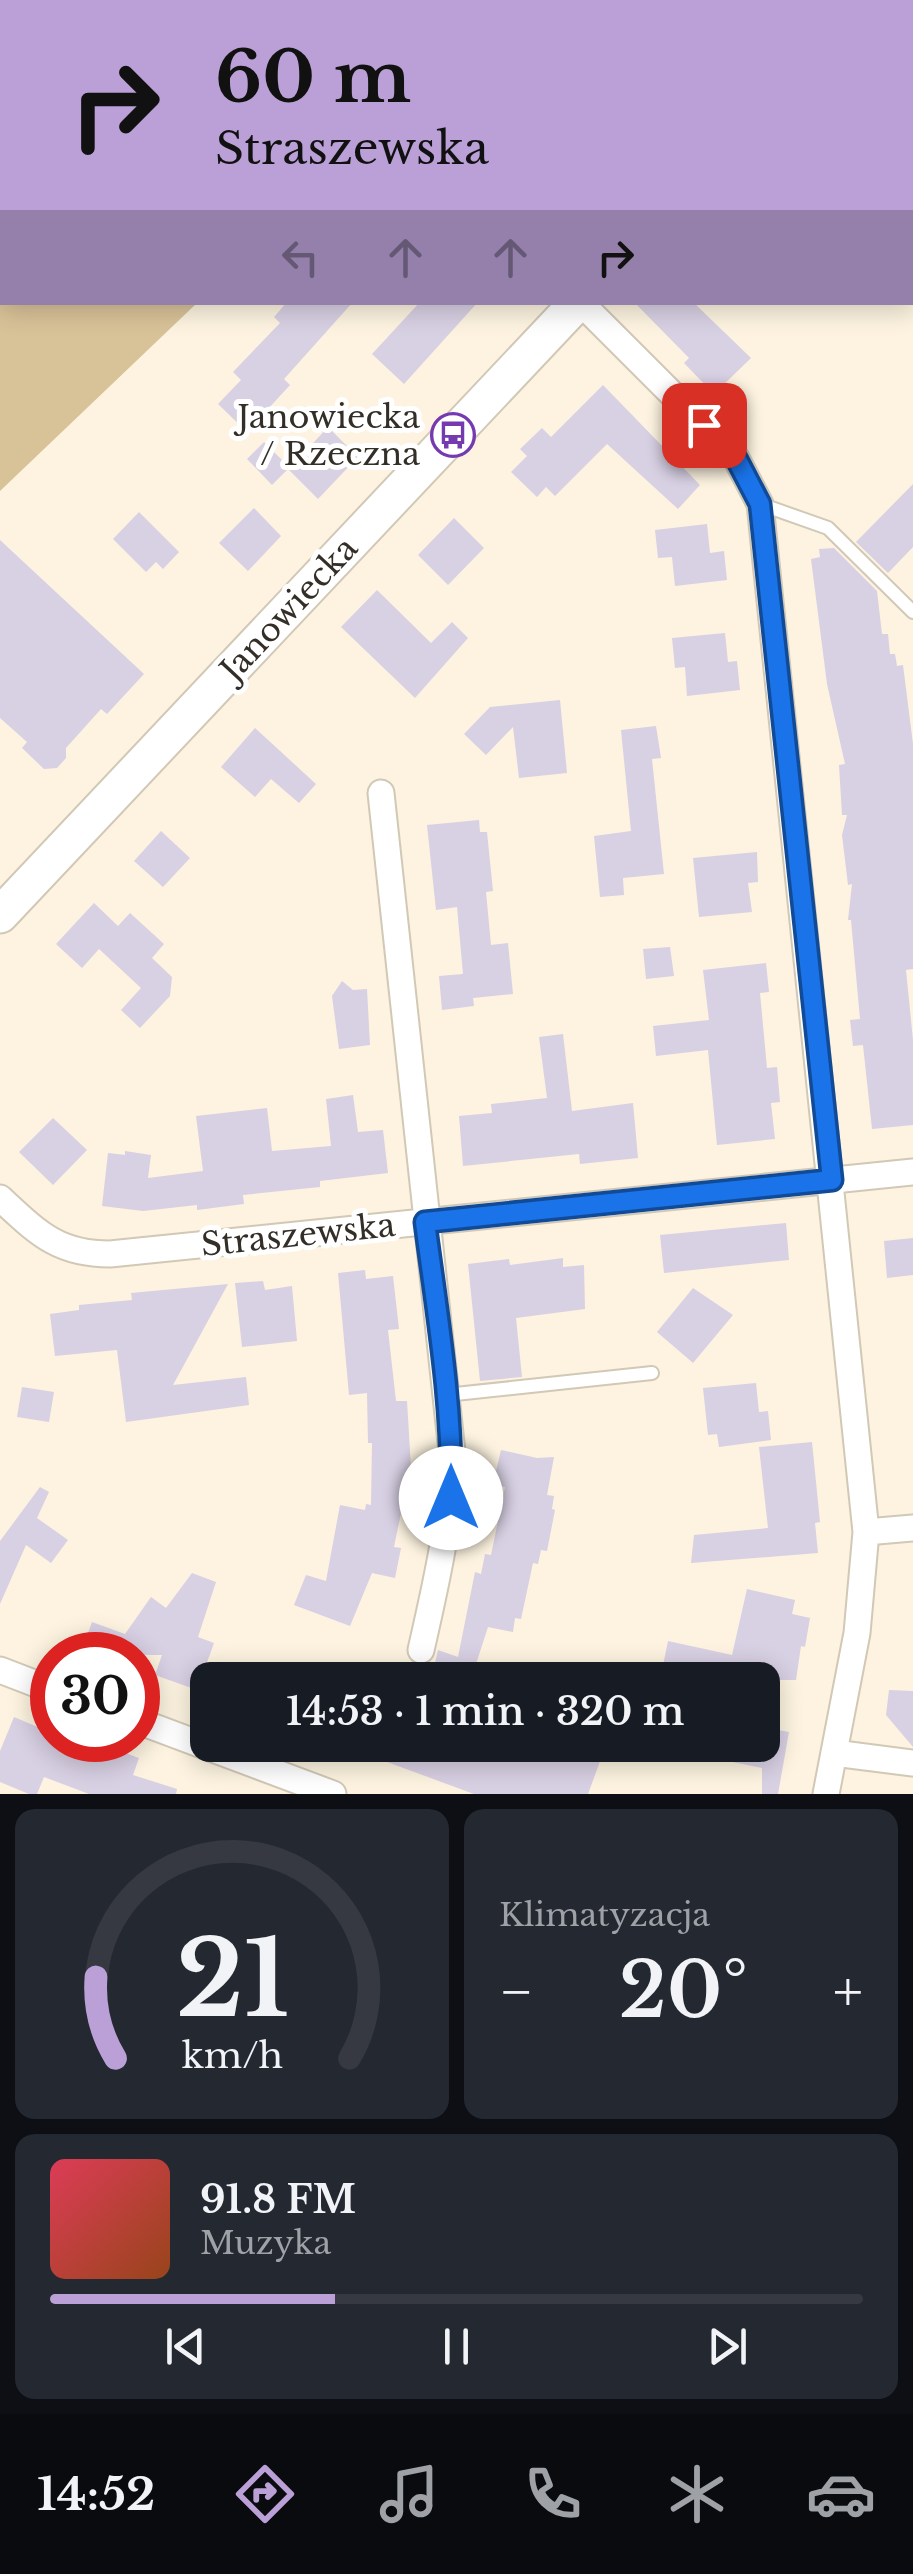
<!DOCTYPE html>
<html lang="pl">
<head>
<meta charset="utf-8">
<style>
	body { margin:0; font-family:"Libre Baskerville",serif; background:#242831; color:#f1f3f6; height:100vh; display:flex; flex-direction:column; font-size:38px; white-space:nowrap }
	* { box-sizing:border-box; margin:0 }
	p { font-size:32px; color:#9ea1a6 }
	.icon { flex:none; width:55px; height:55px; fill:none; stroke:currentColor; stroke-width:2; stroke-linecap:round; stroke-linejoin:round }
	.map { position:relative; height:1794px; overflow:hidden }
	.panel { display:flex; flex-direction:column; gap:15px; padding:15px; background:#0d0f14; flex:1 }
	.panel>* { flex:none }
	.hud { position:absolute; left:0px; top:0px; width:915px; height:305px; box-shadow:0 5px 25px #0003; background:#baa0d6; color:#111; overflow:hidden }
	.speed { position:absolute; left:30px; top:1632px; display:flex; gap:20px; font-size:50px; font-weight:700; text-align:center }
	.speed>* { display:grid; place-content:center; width:130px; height:130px; border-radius:50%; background:#171b24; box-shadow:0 5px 25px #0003; line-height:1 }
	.speed .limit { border:15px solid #d22; background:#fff; color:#111 }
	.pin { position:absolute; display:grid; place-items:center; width:85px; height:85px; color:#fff; margin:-42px; border-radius:20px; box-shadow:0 5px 15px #0006 }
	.me { position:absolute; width:110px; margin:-55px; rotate:0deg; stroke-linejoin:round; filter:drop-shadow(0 0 8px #0008) }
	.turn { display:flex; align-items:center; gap:35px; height:210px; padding:0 50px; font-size:45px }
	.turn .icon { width:130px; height:130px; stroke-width:2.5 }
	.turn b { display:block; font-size:70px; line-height:85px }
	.lanes { display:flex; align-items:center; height:95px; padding:0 50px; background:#0003; justify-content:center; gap:50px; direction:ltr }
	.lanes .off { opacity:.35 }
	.big { font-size:75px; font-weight:600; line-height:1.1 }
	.panel .card { flex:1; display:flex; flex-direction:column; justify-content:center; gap:15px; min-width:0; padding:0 35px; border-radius:20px; background:#242831 }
	.panel .dial { align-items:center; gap:0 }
	.dial svg { height:260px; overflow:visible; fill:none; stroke:#363941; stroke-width:7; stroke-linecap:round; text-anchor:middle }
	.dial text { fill:#f1f3f6; stroke:none }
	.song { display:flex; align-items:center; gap:30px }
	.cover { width:120px; height:120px; border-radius:15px; background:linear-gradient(135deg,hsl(350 70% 55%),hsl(20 70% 35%)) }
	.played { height:10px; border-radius:5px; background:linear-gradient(90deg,#baa0d6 35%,#363941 35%) }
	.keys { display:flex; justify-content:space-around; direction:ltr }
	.heat { display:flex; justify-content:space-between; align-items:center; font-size:55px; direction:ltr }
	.panel .tiles { flex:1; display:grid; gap:15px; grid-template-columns:1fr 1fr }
	.card:last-child { grid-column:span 2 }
	.trip { position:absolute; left:190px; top:1662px; width:590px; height:100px; border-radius:20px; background:#171b24; box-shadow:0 5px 25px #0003; font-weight:600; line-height:100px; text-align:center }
	.tabs { display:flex; height:160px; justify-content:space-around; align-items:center; background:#090b0e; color:#9ea1a6 }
	.tabs .icon { width:70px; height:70px }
	.tabs .current { color:#baa0d6 }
	.tabs b { font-size:45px; color:#f1f3f6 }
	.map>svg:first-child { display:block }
	.green { fill:#d8c298 }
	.building { fill:#d8d0e3 }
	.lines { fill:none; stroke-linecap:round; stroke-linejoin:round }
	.lane-casing { stroke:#d1c8b6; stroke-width:16 }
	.street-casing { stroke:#d1c8b6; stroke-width:29 }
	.secondary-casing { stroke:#d1c8b6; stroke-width:39 }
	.lane { stroke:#fff; stroke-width:12 }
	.street { stroke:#fff; stroke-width:25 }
	.secondary { stroke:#fff; stroke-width:35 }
	.route-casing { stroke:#114b97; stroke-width:25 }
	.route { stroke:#1a73e8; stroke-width:18 }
	.labels { text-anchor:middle; stroke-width:10; stroke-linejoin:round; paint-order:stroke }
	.poi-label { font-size:32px; fill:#332f28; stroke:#fff; text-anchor:end }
	.street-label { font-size:32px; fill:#332f28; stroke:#fff }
</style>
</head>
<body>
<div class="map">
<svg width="913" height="1794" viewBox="0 0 913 1794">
	<rect width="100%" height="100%" fill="#fdf3e0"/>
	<path class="green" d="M0,111L2,302L197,303L0,491Z"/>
	<path class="building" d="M287,302H353L284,379L290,385L247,432L218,404L241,380L233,372L280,323L274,317Z
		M420,302H478L404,384L372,354Z
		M634,302H693L751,358L714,394L684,363L689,358Z
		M603,385L700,485L678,509L607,444L555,496L546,487L537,497L511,472L527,456L520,449L542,428L551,437Z
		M328,427L358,457L318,499L288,469L272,485L247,459L264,442L290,468Z
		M913,484V547L888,573L856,542Z
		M254,508L281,536L248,571L219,543Z
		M139,512L179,552L163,569L156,562L146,572L113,539Z
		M454,518L484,548L448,585L418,555Z
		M707,524L710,553L724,551L727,580L675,586L672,557L658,558L655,530Z
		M0,540L144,674L107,714L101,709L66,748V758L57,768L44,769L22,748L27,742L0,718Z
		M834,548L877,591L882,634H888L890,654H895L897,666L903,665L913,744V969L906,970L913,1040V1125L872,1129L863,1045L853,1046L850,1020L860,1019L851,920H848L852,884L848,885L842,835L847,815H842L839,765L845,764L827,684L811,559L820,557L819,549Z
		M377,590L431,643L452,622L468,638L415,698L341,627Z
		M725,633L728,662L737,661L740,690L687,696L685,667L675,668L672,638Z
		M560,700L567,773L519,778L513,727L486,755L464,734L490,707Z
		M656,726L661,758L652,759L664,874L623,878L624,895L600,897L594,836L631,831L621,730Z
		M255,728L316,784L299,803L271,779L255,797L221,767Z
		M479,820L480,832H487L493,891L486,892L491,945L508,943L513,994L473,998L474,1006L442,1010L439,976L463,974L457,907L436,910L427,825Z
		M161,831L190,858L163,887L134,861Z
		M757,852L758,882L748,883L752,912L699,917L693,858Z
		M94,903L118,926L130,913L164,944L152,958L172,977L170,996L140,1028L121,1010L141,988L99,949L82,968L56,944Z
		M670,947L674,976L646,979L643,949Z
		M766,963L769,992L760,993L767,1068L777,1067L780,1102L771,1103L775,1139L717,1145L708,1050L656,1056L653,1026L709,1020L703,970Z
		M342,981L353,990L367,989L370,1045L339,1049L332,996Z
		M563,1034L572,1111L633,1103L638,1158L580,1164L579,1154L463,1166L459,1116L492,1113L491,1104L547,1098L539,1037Z
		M353,1095L358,1132L383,1130L388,1173L320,1181V1187L243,1195L244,1204L197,1210V1205L143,1211L102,1206L108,1153L125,1155V1151L151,1155L148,1178L203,1171L196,1116L267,1108L272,1151L331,1146L326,1099Z
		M53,1118L87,1150L53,1185L19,1152Z
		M786,1223L789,1260L664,1273L660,1235Z
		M913,1238V1275L887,1278L884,1241Z
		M563,1258V1267L584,1265L585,1309L516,1318L522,1377L480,1381L468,1264L509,1259L510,1265Z
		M365,1270L366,1279L393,1276L399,1329L388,1330L396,1401H407L412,1484H407L394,1547L401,1548L395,1578L372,1573L350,1626L294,1605L306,1575L326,1581L340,1505L365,1510L366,1504L371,1505L372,1443H368L367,1393L349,1395L338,1273Z
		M263,1281L265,1290L292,1286L297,1341L242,1347L235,1283Z
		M228,1284L173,1385L246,1377L249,1405L126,1422L117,1350L55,1356L50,1314L79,1310V1305L132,1300L131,1293Z
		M693,1288L733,1315L693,1363L657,1332Z
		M756,1383L759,1412L768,1411L771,1440L719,1447L717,1434L708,1435L703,1388Z
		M22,1387L54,1392L49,1422L17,1417Z
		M812,1442L820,1522L815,1523L818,1553L691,1563L694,1535L768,1528L759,1447Z
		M501,1450L537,1458L554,1457L547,1495L554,1496L552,1509L555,1510L547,1551L541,1550L538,1564L533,1563L521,1619L515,1618L513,1632L488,1627L476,1664L512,1677V1680H431L438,1650L458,1657L475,1572L481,1574L485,1554L491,1555L505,1487L493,1484Z
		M40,1487L49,1492L37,1518L68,1540L51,1563L26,1545L0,1604V1541Z
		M192,1573L216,1582L198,1637L214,1643L197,1690L155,1675L162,1655H80L92,1622L125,1634L151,1597L166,1608Z
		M747,1589L795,1600L792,1614L810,1618L805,1647L801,1646L796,1680H660L668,1641L732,1655Z
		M889,1690L913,1691V1747L886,1715Z
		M14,1717L52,1733V1740H90L139,1758L133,1775L177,1789L176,1794H89L44,1777L37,1794H29L0,1782V1751Z
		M762,1727L789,1732L778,1794H762V1768L708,1757L709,1745H762Z
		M350,1745H606L588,1794H474L349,1748Z"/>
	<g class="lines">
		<g class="lane-casing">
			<path id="lane" d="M912,139H913
				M760,504L828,528L913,612
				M446,1395L652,1373"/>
		</g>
		<g class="street-casing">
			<path id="street" d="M280,0L283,2
				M580,302L736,458L760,504L866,1532L857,1633L826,1794
				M381,793L452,1452C451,1520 436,1584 421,1650
				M0,1198C37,1232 57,1254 110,1254L913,1172
				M866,1532L913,1528
				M0,1670L52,1690
				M138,1721L333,1794
				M834,1753L913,1763"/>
		</g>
		<g class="secondary-casing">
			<path id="secondary" d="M864,2L866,0
				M0,915L578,302"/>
		</g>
		<use href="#lane" class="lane"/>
		<use href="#street" class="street"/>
		<use href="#secondary" class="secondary"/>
	</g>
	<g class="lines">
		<g class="route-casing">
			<path id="route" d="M451,1498C453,1406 437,1313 425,1222L832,1180L760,504L736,458L704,425"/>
		</g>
		<use href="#route" class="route"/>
	</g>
	<defs>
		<g id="bus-ring" transform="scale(2.25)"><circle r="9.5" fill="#fff" stroke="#763ab0" stroke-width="1.5"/><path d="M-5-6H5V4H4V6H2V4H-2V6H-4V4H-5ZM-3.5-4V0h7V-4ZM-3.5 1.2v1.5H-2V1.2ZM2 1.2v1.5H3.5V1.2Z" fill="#763ab0"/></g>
	</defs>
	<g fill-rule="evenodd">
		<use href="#bus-ring" x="453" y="435"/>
	</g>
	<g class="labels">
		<g class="poi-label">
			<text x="420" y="428">Janowiecka<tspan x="420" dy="37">/ Rzeczna</tspan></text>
		</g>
		<g class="street-label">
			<text transform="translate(289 609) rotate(-47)" y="11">Janowiecka</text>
			<text transform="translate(298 1235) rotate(-6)" y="11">Straszewska</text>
		</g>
	</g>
</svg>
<div class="speed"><div class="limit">30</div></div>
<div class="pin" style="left:704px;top:425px;background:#d93025"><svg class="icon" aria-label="arrive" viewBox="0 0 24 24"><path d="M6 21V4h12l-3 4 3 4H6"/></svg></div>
<svg class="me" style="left:451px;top:1498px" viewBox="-20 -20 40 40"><circle r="19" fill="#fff"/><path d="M0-13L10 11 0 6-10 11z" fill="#1a73e8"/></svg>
<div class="trip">14:53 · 1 min · 320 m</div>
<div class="hud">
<div class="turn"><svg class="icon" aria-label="right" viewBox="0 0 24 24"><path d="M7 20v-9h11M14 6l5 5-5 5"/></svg><div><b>60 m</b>Straszewska</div></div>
<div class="lanes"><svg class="icon off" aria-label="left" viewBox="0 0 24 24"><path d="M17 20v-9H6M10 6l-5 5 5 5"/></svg><svg class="icon off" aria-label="ahead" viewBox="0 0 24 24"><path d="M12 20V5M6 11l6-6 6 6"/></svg><svg class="icon off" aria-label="ahead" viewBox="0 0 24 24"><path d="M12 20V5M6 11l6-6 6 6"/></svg><svg class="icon" aria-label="right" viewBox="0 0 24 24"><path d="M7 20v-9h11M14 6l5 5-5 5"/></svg></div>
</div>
</div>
<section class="panel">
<div class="tiles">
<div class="card dial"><svg viewBox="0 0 100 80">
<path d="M14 69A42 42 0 1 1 86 69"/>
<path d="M14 69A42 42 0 0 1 8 44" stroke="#baa0d6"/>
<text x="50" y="56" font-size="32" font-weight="700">21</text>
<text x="50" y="72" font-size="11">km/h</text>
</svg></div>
<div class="card"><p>Klimatyzacja</p>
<div class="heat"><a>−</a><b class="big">20°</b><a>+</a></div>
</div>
<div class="card">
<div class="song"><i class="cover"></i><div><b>91.8 FM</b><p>Muzyka</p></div></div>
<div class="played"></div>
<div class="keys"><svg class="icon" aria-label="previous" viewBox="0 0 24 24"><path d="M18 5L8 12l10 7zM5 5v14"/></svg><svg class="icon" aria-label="pause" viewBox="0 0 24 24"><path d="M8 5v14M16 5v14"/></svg><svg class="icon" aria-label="next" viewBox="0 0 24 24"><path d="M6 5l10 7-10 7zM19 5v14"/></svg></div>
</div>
</div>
</section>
<nav class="tabs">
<b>14:52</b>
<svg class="icon current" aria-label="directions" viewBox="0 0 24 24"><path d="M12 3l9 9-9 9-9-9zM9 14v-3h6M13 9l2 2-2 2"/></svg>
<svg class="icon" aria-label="music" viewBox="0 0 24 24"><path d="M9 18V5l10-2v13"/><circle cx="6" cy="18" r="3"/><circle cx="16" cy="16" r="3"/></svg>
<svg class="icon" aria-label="phone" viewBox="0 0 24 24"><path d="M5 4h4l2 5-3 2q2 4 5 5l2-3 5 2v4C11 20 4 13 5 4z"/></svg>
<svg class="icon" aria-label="climate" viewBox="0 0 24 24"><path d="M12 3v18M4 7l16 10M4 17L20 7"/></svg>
<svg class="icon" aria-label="car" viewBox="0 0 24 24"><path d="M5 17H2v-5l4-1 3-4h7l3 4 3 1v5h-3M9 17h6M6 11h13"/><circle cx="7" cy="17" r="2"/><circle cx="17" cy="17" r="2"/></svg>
</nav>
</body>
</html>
